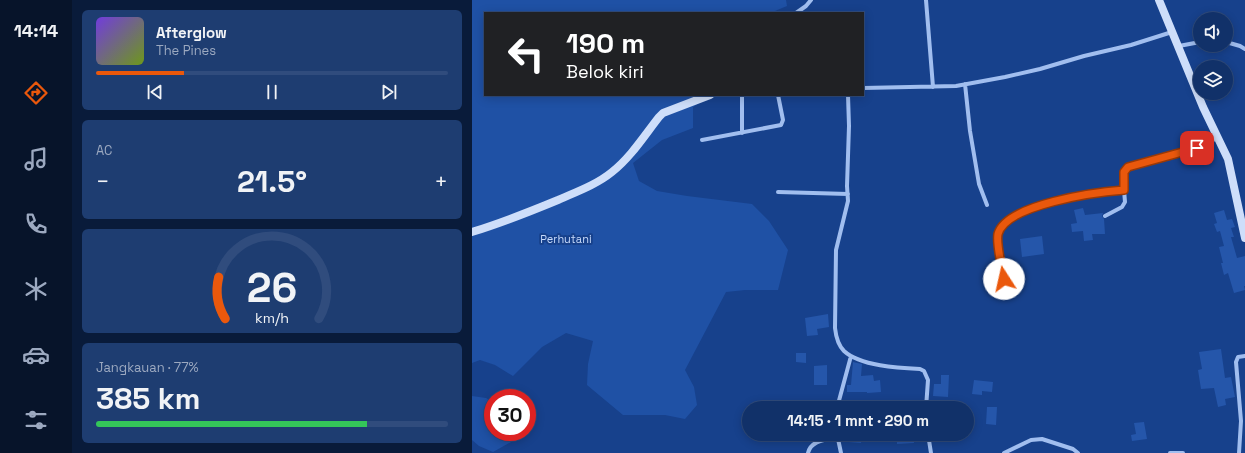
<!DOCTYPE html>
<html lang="id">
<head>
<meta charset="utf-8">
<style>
	body { margin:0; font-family:"Space Grotesk",sans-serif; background:#1e3d71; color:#f1f3f6; height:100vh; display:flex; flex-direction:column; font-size:15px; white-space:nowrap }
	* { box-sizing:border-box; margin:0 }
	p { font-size:13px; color:#9ca9c0 }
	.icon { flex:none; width:22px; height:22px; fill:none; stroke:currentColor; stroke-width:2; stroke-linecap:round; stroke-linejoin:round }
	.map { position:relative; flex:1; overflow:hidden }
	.panel { display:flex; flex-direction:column; gap:10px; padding:10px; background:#091b3a; width:400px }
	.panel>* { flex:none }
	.top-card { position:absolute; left:12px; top:12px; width:380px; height:84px; border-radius:0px; box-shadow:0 2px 10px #0003,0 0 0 1px #304c7d; background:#202124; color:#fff; overflow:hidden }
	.tools { position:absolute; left:721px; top:12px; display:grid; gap:8px }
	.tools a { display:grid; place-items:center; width:40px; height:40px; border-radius:50%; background:#113169; box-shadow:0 2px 10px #0003,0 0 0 1px #304c7d; font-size:20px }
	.speed { position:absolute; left:12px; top:389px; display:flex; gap:8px; font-size:20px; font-weight:700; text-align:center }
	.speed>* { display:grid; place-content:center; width:52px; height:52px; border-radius:50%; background:#113169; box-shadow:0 2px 10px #0003,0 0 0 1px #304c7d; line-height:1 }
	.speed .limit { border:6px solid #d22; background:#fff; color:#111 }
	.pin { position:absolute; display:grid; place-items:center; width:34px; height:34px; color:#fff; margin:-17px; border-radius:8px; box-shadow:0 2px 6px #0006 }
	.me { position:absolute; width:44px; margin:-22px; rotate:350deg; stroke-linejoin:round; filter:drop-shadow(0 0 3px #0008) }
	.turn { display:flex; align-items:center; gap:14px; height:84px; padding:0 16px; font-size:18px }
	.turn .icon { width:52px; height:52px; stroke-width:2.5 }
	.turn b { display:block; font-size:28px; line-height:34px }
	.big { font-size:30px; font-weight:700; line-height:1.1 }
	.panel .widget { flex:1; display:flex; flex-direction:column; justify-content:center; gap:6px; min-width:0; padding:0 14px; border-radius:6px; background:#1e3d71 }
	.panel .dial { align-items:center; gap:0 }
	.dial svg { height:104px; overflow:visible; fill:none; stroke:#304c7d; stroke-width:7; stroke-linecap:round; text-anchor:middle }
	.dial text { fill:#f1f3f6; stroke:none }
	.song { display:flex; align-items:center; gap:12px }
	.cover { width:48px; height:48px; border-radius:6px; background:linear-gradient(135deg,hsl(260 70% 55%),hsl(80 70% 35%)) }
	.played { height:4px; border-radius:2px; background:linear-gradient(90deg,#ea580c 25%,#304c7d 25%) }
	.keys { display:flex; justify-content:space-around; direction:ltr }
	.heat { display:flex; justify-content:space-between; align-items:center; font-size:22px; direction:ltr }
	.charge { height:6px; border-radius:3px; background:linear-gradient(90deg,#34c759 77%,#304c7d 0) }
	.trip { position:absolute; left:270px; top:401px; width:232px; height:40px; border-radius:20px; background:#113169; box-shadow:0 2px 10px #0003,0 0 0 1px #304c7d; font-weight:700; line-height:40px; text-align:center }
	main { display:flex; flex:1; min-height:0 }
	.dock { display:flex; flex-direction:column; width:72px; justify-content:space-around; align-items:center; background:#07142a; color:#9ca9c0 }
	.dock .icon { width:28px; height:28px }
	.dock .current { color:#ea580c }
	.dock b { font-size:18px; color:#f1f3f6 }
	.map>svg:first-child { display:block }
	.green { fill:#1f51a5 }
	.building { fill:#2556aa }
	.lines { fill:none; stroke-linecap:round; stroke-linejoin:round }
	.street { stroke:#a1beef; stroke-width:4 }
	.secondary { stroke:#cedefa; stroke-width:8 }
	.route-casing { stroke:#983908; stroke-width:10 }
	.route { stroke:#ea580c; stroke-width:7 }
	.labels { text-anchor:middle; stroke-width:4; stroke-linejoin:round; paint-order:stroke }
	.park-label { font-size:11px; fill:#c7dafb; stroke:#17418c }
</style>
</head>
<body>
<main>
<nav class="dock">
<b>14:14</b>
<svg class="icon current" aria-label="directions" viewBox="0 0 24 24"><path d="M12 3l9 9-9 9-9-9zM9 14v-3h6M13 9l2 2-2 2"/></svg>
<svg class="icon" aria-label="music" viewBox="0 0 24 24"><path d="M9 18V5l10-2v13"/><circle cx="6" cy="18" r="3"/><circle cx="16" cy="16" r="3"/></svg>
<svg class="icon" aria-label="phone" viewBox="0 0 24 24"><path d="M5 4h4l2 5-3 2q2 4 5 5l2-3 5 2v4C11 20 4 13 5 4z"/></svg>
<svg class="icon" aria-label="climate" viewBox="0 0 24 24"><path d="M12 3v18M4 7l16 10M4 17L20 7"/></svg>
<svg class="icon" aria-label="car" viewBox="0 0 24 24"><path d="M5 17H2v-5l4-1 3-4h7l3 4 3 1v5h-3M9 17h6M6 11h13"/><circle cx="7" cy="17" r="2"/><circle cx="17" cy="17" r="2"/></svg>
<svg class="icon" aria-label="filters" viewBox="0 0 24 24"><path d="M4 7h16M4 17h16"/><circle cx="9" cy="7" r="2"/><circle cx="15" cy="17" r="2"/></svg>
</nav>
<section class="panel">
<div class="widget">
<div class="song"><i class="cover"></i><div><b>Afterglow</b><p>The Pines</p></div></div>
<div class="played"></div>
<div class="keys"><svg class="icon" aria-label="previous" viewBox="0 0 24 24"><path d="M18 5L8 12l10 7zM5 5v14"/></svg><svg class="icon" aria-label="pause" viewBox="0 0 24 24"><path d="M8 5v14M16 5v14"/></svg><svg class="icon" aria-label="next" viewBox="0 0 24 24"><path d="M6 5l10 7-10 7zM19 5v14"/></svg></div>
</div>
<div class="widget"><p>AC</p>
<div class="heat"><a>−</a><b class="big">21.5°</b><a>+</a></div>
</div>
<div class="widget dial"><svg viewBox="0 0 100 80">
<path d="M14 69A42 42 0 1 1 86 69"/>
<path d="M14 69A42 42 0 0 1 9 37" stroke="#ea580c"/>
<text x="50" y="56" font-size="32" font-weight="700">26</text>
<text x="50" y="72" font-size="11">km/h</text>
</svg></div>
<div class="widget"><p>Jangkauan · 77%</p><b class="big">385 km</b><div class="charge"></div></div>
</section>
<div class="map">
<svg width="773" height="453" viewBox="0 0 773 453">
	<rect width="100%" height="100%" fill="#17418c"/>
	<path class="green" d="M0,0H314L315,6L298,13H13V95H239L221,107V128L190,140L161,163L167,181L185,191L215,196L280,204L297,221L316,250L306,290H273L254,292L213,370L222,387L225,405L213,419L193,415H151L115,385L116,364L121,341L94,333L70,347L41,376L23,365L8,360L0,363Z
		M0,396L14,398L21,402V432H55V418L62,422L57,432L21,452L7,446L0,440Z"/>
	<path class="building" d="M611,208L613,215L631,213L630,216L632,219L633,234H620L621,240L612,241L611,231L600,232L599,224L605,223L602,210Z
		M752,210L755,220L760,219L763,227L759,228L762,237H759L765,258L773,256V286H772L773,290L762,293L756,273L752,275L749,263H751L747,247L752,246L748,231L745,232L742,224L745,223L742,213Z
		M570,236L572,254L550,257L548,239Z
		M356,314L357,327L345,329L346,335L335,336L333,318Z
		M749,349L753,378L759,377L763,397L753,399L754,405L746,407L742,388L729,389L726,370L730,369L727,352Z
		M324,353H334V363L324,362Z
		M381,362L390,364L389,376L401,375L402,381L408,380L409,392L395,393V392H375V385H379Z
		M355,365V385H342V366Z
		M469,375H477L476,397L461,396L462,384H469Z
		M502,380L521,382L520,392L510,391V395L500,394Z
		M515,407H525L524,425L514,424Z
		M672,422L675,439L660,441L659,435L664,434L662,423Z
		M377,434L390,436L389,443L376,442Z
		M425,434H441L442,443L425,444Z"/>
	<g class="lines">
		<path class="street" d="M454,0L461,87
			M324,13L334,6L339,0
			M754,42L768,46L773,49
			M707,46L728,42
			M493,84L498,131L507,184L515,205
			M391,88L484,86L533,77L568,69L612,56L659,45L700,32
			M376,95L377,126L375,186L376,201L364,250L363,328C364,337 366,345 372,351C388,366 427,368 448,369L452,371L456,380L454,408
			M270,133V95
			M230,140L309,125L311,120L306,95
			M306,192L376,194
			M633,216L650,207L653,202L652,190
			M532,279C530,267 523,245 526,234C534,204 625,192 652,190V172L656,167L715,151L746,138
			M365,408L379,356
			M365,434L369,453
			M456,434L459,453
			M336,453C339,440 354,440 365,437
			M532,453L559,440L570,439L601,449L606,453
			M698,453H711
			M767,453L769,421L764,362L766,357L773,356"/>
		<path class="secondary" d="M687,0L731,107L756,159L773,238
			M0,232C29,223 57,212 86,200C104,192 124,185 140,172C159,157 172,136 187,117L191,113L238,95"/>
	</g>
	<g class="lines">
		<g class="route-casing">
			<path id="route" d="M532,279C530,268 524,244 526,234C534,204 625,192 652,190V172L656,167L725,148"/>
		</g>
		<use href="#route" class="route"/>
	</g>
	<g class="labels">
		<g class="park-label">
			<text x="94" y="243">Perhutani</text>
		</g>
	</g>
</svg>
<div class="tools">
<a><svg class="icon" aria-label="sound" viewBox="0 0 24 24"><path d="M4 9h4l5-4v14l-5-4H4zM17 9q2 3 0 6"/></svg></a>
<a><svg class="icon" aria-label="layers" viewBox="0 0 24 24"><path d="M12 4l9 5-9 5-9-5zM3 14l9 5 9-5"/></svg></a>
</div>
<div class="speed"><div class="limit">30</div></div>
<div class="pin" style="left:725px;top:148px;background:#d93025"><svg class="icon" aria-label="arrive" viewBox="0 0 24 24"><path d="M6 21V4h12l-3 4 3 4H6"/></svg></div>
<svg class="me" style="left:532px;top:279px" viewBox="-20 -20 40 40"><circle r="19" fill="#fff"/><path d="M0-13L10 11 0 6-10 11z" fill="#ea580c"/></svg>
<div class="trip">14:15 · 1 mnt · 290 m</div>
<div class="top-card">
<div class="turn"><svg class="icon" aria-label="left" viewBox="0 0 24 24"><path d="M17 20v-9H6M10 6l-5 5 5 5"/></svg><div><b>190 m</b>Belok kiri</div></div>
</div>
</div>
</main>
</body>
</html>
